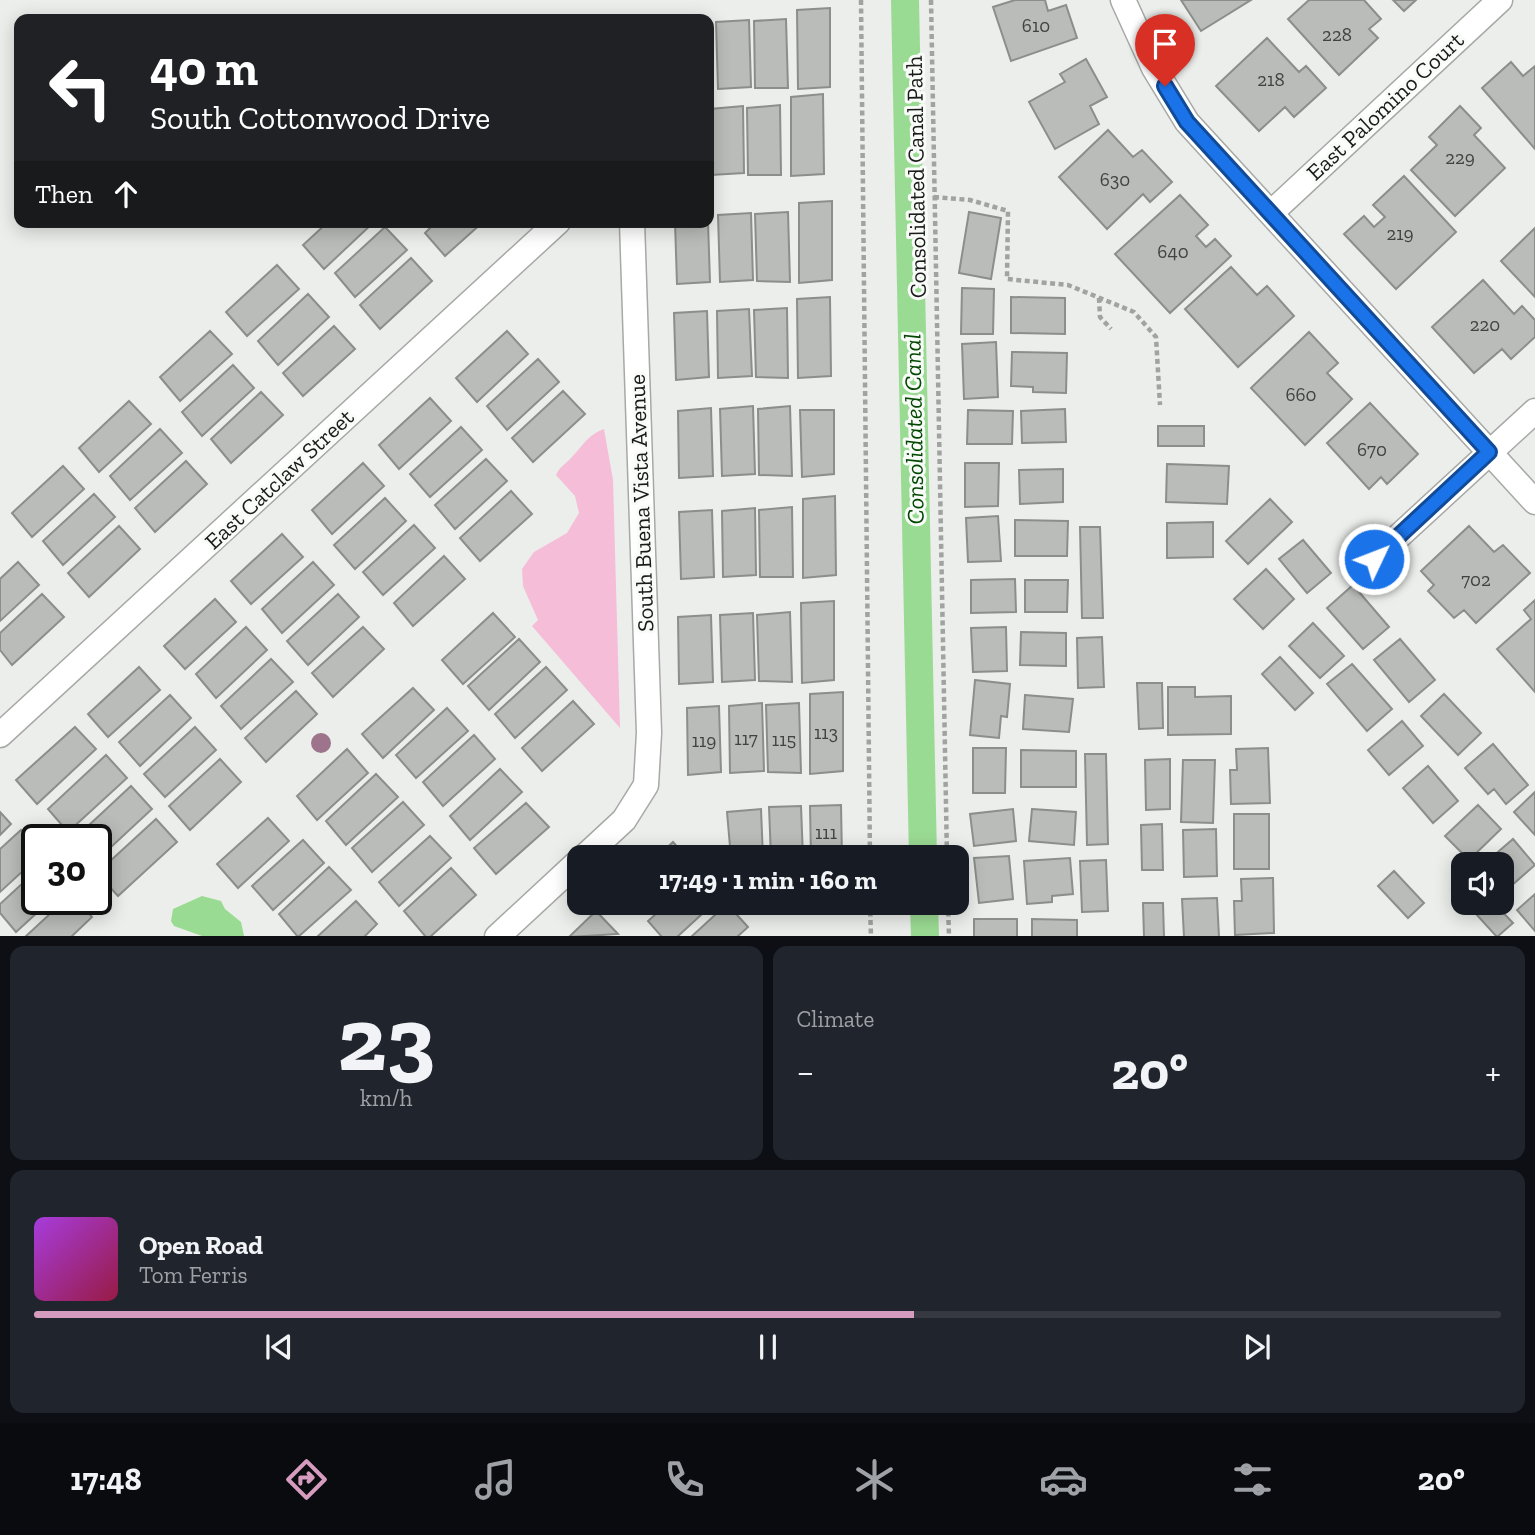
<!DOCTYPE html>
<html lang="en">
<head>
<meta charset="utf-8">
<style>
	body { margin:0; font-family:"Zilla Slab",serif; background:#20242c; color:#f1f3f6; height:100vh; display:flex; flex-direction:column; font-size:26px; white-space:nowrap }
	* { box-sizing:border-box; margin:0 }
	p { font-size:23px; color:#9ea1a6 }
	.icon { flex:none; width:38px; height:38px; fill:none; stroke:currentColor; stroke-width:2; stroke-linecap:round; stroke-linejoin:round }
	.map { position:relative; height:936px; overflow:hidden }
	.details { display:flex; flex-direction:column; gap:10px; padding:10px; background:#0d0f14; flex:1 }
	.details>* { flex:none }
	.top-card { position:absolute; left:14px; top:14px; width:700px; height:214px; border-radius:14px; box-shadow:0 4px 18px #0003; background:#202124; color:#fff; overflow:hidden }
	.controls { position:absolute; left:1451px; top:852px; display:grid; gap:14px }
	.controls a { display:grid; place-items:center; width:63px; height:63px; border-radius:14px; background:#171b24; box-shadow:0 4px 18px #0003; font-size:35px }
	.speed { position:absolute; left:21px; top:824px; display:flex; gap:14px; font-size:35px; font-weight:700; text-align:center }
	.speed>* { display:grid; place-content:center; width:91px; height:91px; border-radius:50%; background:#171b24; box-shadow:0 4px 18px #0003; line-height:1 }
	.speed .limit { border:4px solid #111; border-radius:10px; background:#fff; color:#111 }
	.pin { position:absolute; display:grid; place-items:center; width:60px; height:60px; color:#fff; margin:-72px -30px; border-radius:50% 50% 50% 0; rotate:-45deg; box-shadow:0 0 7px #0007 }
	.pin .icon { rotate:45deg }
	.me { position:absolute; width:77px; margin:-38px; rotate:47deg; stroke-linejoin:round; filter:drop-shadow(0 0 5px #0008) }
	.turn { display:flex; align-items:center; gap:24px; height:147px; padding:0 21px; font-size:32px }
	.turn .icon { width:91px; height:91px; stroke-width:2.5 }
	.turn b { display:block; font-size:49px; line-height:60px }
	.then { display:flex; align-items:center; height:66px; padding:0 21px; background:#0003; gap:14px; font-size:26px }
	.big { font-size:52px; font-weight:800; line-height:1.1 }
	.details .card { flex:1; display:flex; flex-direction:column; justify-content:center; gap:10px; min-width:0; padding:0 24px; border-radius:14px; background:#20242c }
	.details .dial { align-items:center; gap:0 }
	.dial b { font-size:91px; line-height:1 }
	.song { display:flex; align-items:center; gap:21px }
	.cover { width:84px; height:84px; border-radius:10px; background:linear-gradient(135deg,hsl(280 70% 55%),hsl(340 70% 35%)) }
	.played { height:7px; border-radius:4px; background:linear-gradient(90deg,#d59cbf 60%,#363941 60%) }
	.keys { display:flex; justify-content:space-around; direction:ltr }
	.heat { display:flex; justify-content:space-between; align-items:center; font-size:38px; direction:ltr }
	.details .tiles { flex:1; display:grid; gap:10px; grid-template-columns:1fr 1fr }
	.card:last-child { grid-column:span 2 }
	.trip { position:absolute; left:567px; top:845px; width:402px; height:70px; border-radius:14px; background:#171b24; box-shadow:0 4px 18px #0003; font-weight:800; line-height:70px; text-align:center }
	.dock { display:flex; height:112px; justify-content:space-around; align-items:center; background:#090b0e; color:#9ea1a6 }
	.dock .icon { width:49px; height:49px }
	.dock .active { color:#d59cbf }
	.dock b { font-size:32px; color:#f1f3f6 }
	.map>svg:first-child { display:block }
	.green { fill:#f5bdd7 }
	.water { fill:#9adb93 }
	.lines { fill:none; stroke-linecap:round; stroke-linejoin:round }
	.canal { stroke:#9adb93; stroke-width:28 }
	.building { fill:#b9bcb9; stroke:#8b8e8b; stroke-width:2 }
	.street-casing { stroke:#a7a9a6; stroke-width:27 }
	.path { stroke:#a1a3a1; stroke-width:4.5; stroke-dasharray:5 3.5; stroke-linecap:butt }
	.street { stroke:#fff; stroke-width:24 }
	.tree { fill:#9d748b }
	.route-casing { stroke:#114b97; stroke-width:18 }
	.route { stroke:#1a73e8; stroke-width:12 }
	.labels { text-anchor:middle; stroke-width:6; stroke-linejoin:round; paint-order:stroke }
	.number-label { font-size:19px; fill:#414241 }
	.street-label { font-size:23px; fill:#191a19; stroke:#f8fbf8 }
	.water-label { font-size:24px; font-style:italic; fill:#024800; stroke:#f8fbf8 }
</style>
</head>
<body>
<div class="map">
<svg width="1535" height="937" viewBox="0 0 1535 937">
	<rect width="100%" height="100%" fill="#ebeeea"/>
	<path class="green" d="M604,429L613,480L620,728L532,626L538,620L523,586L522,569L534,552L567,533L579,513L575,496L556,475C560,466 565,465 571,458C583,446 587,435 604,429Z"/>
	<path class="water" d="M202,896L221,901L225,909L241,922L244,936H202L174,926L171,921L173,909Z"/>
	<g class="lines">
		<path class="canal" d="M905,0L923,858
			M924,903L925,937"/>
	</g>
	<path class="building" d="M1015,0H1045L1048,11L1066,5L1077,38L1011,61L993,7Z
		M1181,0H1251L1201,31Z
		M1309,0H1364L1381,19L1369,29L1378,38L1339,75L1288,19Z
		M1393,0H1416L1404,11Z
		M830,8V87L798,89L797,10Z
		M786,19L788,88H755L754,21Z
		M749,20L751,87L718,89L716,22Z
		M1267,38L1299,72L1306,66L1326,88L1294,117L1285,107L1259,131L1216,86Z
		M1086,59L1107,97L1090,106L1099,124L1055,149L1029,102L1065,82L1060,74Z
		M1511,62L1523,76L1535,66V149L1482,88Z
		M823,94L824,174L791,176V97Z
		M780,105L781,175H748L747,108Z
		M743,106L744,173L711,175L710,109Z
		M1460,106L1481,128L1474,135L1505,168L1455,216L1411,170L1437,145L1429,137Z
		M1108,130L1133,157L1142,150L1172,182L1150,202L1143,194L1107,229L1059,177Z
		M1404,176L1456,232L1396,289L1344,234L1364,216L1374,227L1385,217L1373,205Z
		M1180,195L1208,225L1196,236L1206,247L1215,239L1231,256L1170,313L1115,254Z
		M832,201V280L799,283V203Z
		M788,212L790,282L757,281L755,214Z
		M969,212L1001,218L991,279L959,273Z
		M751,213L753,280L720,282L718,215Z
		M328,222H374L324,269L303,245Z
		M436,222H483L445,256L425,233Z
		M675,222H708L710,282L677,284Z
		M385,227L407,250L355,297L335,273Z
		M1535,228V297L1501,261Z
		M411,258L432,281L380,329L360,305Z
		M277,265L299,289L247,336L226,312Z
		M1231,267L1257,295L1267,286L1294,316L1238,367L1185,309Z
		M1483,280L1514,314L1522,306L1535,320V337L1511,359L1502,349L1474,373L1432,327Z
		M962,288L994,289L993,334H961Z
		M308,294L329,317L278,365L258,341Z
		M830,297L831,376L798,378L797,299Z
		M1011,297L1065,298V334L1011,333Z
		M787,308L788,378L756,377L754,310Z
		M749,309L752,376L718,378L717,311Z
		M707,311L709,377L676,380L674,313Z
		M334,326L355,349L303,396L283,373Z
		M210,331L232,354L180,401L160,377Z
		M507,331L528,354L477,402L456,378Z
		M1309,332L1338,363L1327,373L1352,399L1305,445L1251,388Z
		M996,342L998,397L964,399L962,344Z
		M1012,352L1067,353L1066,393L1033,392V387L1011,386Z
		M538,359L559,382L507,430L487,406Z
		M233,365L254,388L202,436L182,412Z
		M563,391L585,414L533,462L512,438Z
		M261,392L283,415L231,463L211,439Z
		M430,398L451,421L399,469L379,445Z
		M129,401L151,424L99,472L79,448Z
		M1370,403L1418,454L1387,484L1381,477L1369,489L1327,443Z
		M753,406L755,474L722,476L720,409Z
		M790,406L792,476L759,475L758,409Z
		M711,408L713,476L679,478L678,411Z
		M1065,409L1066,442L1022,443L1021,411Z
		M800,410H834V474L802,477Z
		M968,410L1013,411L1012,444H967Z
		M1158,426H1204V446H1158Z
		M461,427L482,450L430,497L410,474Z
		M160,429L182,453L130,500L110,476Z
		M486,459L507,481L455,529L435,505Z
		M186,461L207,484L155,532L135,508Z
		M363,463L384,486L332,534L312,510Z
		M965,463H999L998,506L965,507Z
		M1167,464L1229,466L1227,504L1166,502Z
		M63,466L84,489L32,537L12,513Z
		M1063,469V502L1020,504L1019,470Z
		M511,491L532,514L480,561L460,538Z
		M94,494L115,517L63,565L43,541Z
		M835,496L836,575L803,578V499Z
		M385,498L406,521L355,569L334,545Z
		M1270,499L1292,522L1248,564L1226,541Z
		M792,507L793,577H760L759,510Z
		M755,508L756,575L723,577L722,511Z
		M712,510L714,577L681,579L679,512Z
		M998,516L1001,561L968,562L966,518Z
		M1015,520L1068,521L1067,556H1015Z
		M1213,522V557L1167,558V523Z
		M414,525L435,548L383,595L363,572Z
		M119,526L140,549L89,597L68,573Z
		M1469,526L1494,552L1503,545L1530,573L1476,623L1464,610L1454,618L1428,591L1434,585L1421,571Z
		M1080,527H1100L1103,618H1082Z
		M282,534L303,557L251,604L231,581Z
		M1303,540L1331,573L1307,593L1279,559Z
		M444,556L465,579L413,626L394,603Z
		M18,562L39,585L0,621V579Z
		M313,562L334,585L282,633L262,609Z
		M1266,569L1294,599L1263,629L1234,599Z
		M1015,579L1016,612L971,613V580Z
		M1025,580H1068L1067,612H1025Z
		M1353,585L1389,627L1363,649L1327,608Z
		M42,594L64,617L12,665L0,650V633Z
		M338,594L359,617L308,665L287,641Z
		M215,599L236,622L185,669L164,646Z
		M1535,600V692L1497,649L1531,619L1524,610Z
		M834,601V680L802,683L801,603Z
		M790,612L792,682L759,681L757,615Z
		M493,613L515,637L463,684L442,660Z
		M753,613L755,680L722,682L720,615Z
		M711,615L713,682L679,684L678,617Z
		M1313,623L1344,656L1320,678L1289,646Z
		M246,627L267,650L216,698L196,674Z
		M363,627L384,649L333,697L312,673Z
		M1006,627L1007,671L973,672L971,628Z
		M1021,632L1066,633V666L1020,665Z
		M1102,637L1104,687L1078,688L1077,638Z
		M519,639L540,662L489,710L468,686Z
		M1400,639L1435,680L1409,702L1374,660Z
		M1280,657L1313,693L1295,710L1262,674Z
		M271,659L293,682L241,729L221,706Z
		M1352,664L1392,709L1367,731L1327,684Z
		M139,667L160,690L108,737L88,714Z
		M546,667L567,690L515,738L495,714Z
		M975,680L1010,684L1007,717L1001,716L999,738L970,735Z
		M1137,683H1162L1163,728L1139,729Z
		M1168,687H1195V697L1231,696V734L1168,735Z
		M413,688L434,710L383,758L362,734Z
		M296,691L317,714L266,762L245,738Z
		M843,692V771L810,774V694Z
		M1444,694L1481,733L1458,755L1421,716Z
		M170,695L191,718L140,766L119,742Z
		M1025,695L1073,699L1069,732L1023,729Z
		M573,701L594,724L542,771L522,748Z
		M762,703L764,771L730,773L729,706Z
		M799,703L801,773L768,772L766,705Z
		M719,706L721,772L688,775L687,708Z
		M447,708L468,731L416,778L396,755Z
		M1402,721L1423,746L1389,775L1368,750Z
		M75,727L96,749L37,804L16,780Z
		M195,727L216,750L165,797L144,774Z
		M474,735L495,759L443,806L423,782Z
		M1493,744L1528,785L1506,804L1494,789L1488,794L1465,768Z
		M973,748H1006L1005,793H973Z
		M1268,748L1270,803L1231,804L1230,770H1237L1236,749Z
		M347,749L368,773L317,820L297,796Z
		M1021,750L1076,751V787H1021Z
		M1085,754H1106L1108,844L1087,845Z
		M106,755L127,778L68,832L48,809Z
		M220,759L241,782L190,830L169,806Z
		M1170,759V809L1146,810L1145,760Z
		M1183,760H1215L1213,823L1181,822Z
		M1428,766L1458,801L1433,823L1403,788Z
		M500,769L522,792L470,840L450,816Z
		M376,774L398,797L346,845L326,821Z
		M131,786L152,809L96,861V840H73Z
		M1535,792V835L1514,812Z
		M403,802L424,825L372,872L352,848Z
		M526,803L549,827L496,874L474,848Z
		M841,805L842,858H811L810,806Z
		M1478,805L1501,829L1469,860L1445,836Z
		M801,806L803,858H771L769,807Z
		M761,809L763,858H731L727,812Z
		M1013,809L1016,841L974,846L970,814Z
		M1032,809L1076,812L1074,845L1029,841Z
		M0,812L11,824L0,835Z
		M1234,814H1269V869H1234Z
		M268,818L289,841L238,888L217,864Z
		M156,819L177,842L118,896L97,873Z
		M1162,824L1163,870H1142L1141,825Z
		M1216,829L1217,876L1184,877L1183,830Z
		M21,830L37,847V858L0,892V849Z
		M430,836L451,858L399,906L379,882Z
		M1513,839L1535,865L1503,893L1502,864H1484Z
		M303,840L324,863L273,910L252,886Z
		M673,842L687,858H656Z
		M1009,856L1013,899L979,903L974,858Z
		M1070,858L1073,894L1052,896V902L1027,904L1024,861Z
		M1106,860L1108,911L1082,912L1080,861Z
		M329,867L351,890L298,937L279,914Z
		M451,868L476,895L430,937H426L404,911Z
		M37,870V900H51L16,932L0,913V904Z
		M1394,871L1424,903L1408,918L1378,886Z
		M1273,878L1274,933L1235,935L1234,901H1242L1241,879Z
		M1463,878V899L1452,888Z
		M1535,894V931L1517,910Z
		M1217,898L1219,937H1184L1182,899Z
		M65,900H76L92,917L71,937H25Z
		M356,901L377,924L364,937H317Z
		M634,903H653L642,913Z
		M668,903H714L677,937H662L648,921Z
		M1143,903H1163L1164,937H1144Z
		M1466,903H1494L1513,923L1497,937Z
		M727,904L748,927L737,937H691Z
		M596,911L618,934L569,937Z
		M974,919H1017V937H974Z
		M1032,919L1077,920V937H1032Z"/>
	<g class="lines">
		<g class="street-casing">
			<path id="street" d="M1123,0L1154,68L1187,122L1535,502
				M1271,213L1500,0
				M1374,559L1535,411
				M0,735L558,222
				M583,858L624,820L646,785L649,733L632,222
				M497,937L579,861"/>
		</g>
		<path class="path" d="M861,0L870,858
			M931,0L947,858
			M934,197L970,200L1008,211L1007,279L1068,285L1134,312L1156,337L1160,405
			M1099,298L1100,317L1111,329
			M870,903L871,937
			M948,903L949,937"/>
		<use href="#street" class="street"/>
	</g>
	<circle class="tree" cx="321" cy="743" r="10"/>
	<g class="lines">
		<g class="route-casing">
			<path id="route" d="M1165,86L1187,122L1489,452L1374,559"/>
		</g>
		<use href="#route" class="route"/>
	</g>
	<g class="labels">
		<g class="number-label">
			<text x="1036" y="32">610</text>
			<text x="1337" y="41">228</text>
			<text x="1271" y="86">218</text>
			<text x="1460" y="164">229</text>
			<text x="1115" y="186">630</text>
			<text x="1400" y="240">219</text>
			<text x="1173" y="258">640</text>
			<text x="1485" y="331">220</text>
			<text x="1301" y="401">660</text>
			<text x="1372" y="456">670</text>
			<text x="1476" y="586">702</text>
			<text x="826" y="739">113</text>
			<text x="746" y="745">117</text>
			<text x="784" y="746">115</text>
			<text x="704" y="747">119</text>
			<text x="826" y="839">111</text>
		</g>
		<g class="street-label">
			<text transform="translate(1385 106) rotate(-43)" y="8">East Palomino Court</text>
			<text transform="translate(916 177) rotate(-91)" y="8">Consolidated Canal Path</text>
			<text transform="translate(279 479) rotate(-43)" y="8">East Catclaw Street</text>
			<text transform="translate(641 503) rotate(-92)" y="8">South Buena Vista Avenue</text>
		</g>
		<g class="water-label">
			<text transform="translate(914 429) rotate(-91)" y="8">Consolidated Canal</text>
		</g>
	</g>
</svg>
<div class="controls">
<a><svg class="icon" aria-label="sound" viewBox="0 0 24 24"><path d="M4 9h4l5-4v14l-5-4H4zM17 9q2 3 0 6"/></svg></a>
</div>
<div class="speed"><div class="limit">30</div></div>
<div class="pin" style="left:1165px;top:86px;background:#d93025"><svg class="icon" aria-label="arrive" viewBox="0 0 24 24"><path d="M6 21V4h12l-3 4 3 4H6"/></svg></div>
<svg class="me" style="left:1374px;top:559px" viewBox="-20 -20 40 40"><circle r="17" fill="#1a73e8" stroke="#fff" stroke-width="3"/><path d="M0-11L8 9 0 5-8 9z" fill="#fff"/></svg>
<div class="trip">17:49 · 1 min · 160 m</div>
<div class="top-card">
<div class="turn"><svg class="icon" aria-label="left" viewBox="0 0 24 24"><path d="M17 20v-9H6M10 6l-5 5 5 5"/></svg><div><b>40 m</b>South Cottonwood Drive</div></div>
<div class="then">Then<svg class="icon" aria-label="ahead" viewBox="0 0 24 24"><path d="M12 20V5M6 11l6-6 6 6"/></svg></div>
</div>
</div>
<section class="details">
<div class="tiles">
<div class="card dial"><b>23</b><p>km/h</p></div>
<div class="card"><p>Climate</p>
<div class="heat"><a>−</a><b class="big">20°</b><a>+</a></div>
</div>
<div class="card">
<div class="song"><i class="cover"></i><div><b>Open Road</b><p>Tom Ferris</p></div></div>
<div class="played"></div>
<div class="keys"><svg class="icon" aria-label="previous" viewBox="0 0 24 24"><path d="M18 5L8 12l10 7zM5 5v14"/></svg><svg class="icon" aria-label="pause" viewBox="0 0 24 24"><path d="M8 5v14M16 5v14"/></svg><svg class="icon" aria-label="next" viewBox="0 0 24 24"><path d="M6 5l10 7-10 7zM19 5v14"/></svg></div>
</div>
</div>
</section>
<nav class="dock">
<b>17:48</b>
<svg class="icon active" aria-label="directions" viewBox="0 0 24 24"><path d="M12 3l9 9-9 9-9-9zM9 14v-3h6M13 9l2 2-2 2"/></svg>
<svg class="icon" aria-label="music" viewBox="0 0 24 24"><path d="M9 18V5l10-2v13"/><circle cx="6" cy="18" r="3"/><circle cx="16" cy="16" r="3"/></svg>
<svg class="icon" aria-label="phone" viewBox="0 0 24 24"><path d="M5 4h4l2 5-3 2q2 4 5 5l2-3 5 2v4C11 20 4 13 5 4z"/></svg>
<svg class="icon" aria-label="climate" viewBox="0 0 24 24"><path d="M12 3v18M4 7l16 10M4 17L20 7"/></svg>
<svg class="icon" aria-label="car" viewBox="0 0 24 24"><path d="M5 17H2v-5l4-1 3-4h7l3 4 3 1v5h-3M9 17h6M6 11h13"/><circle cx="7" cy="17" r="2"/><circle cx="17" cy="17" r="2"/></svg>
<svg class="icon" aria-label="filters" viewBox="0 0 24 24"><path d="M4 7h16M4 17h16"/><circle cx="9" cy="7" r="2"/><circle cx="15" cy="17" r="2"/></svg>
<b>20°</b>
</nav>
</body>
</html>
